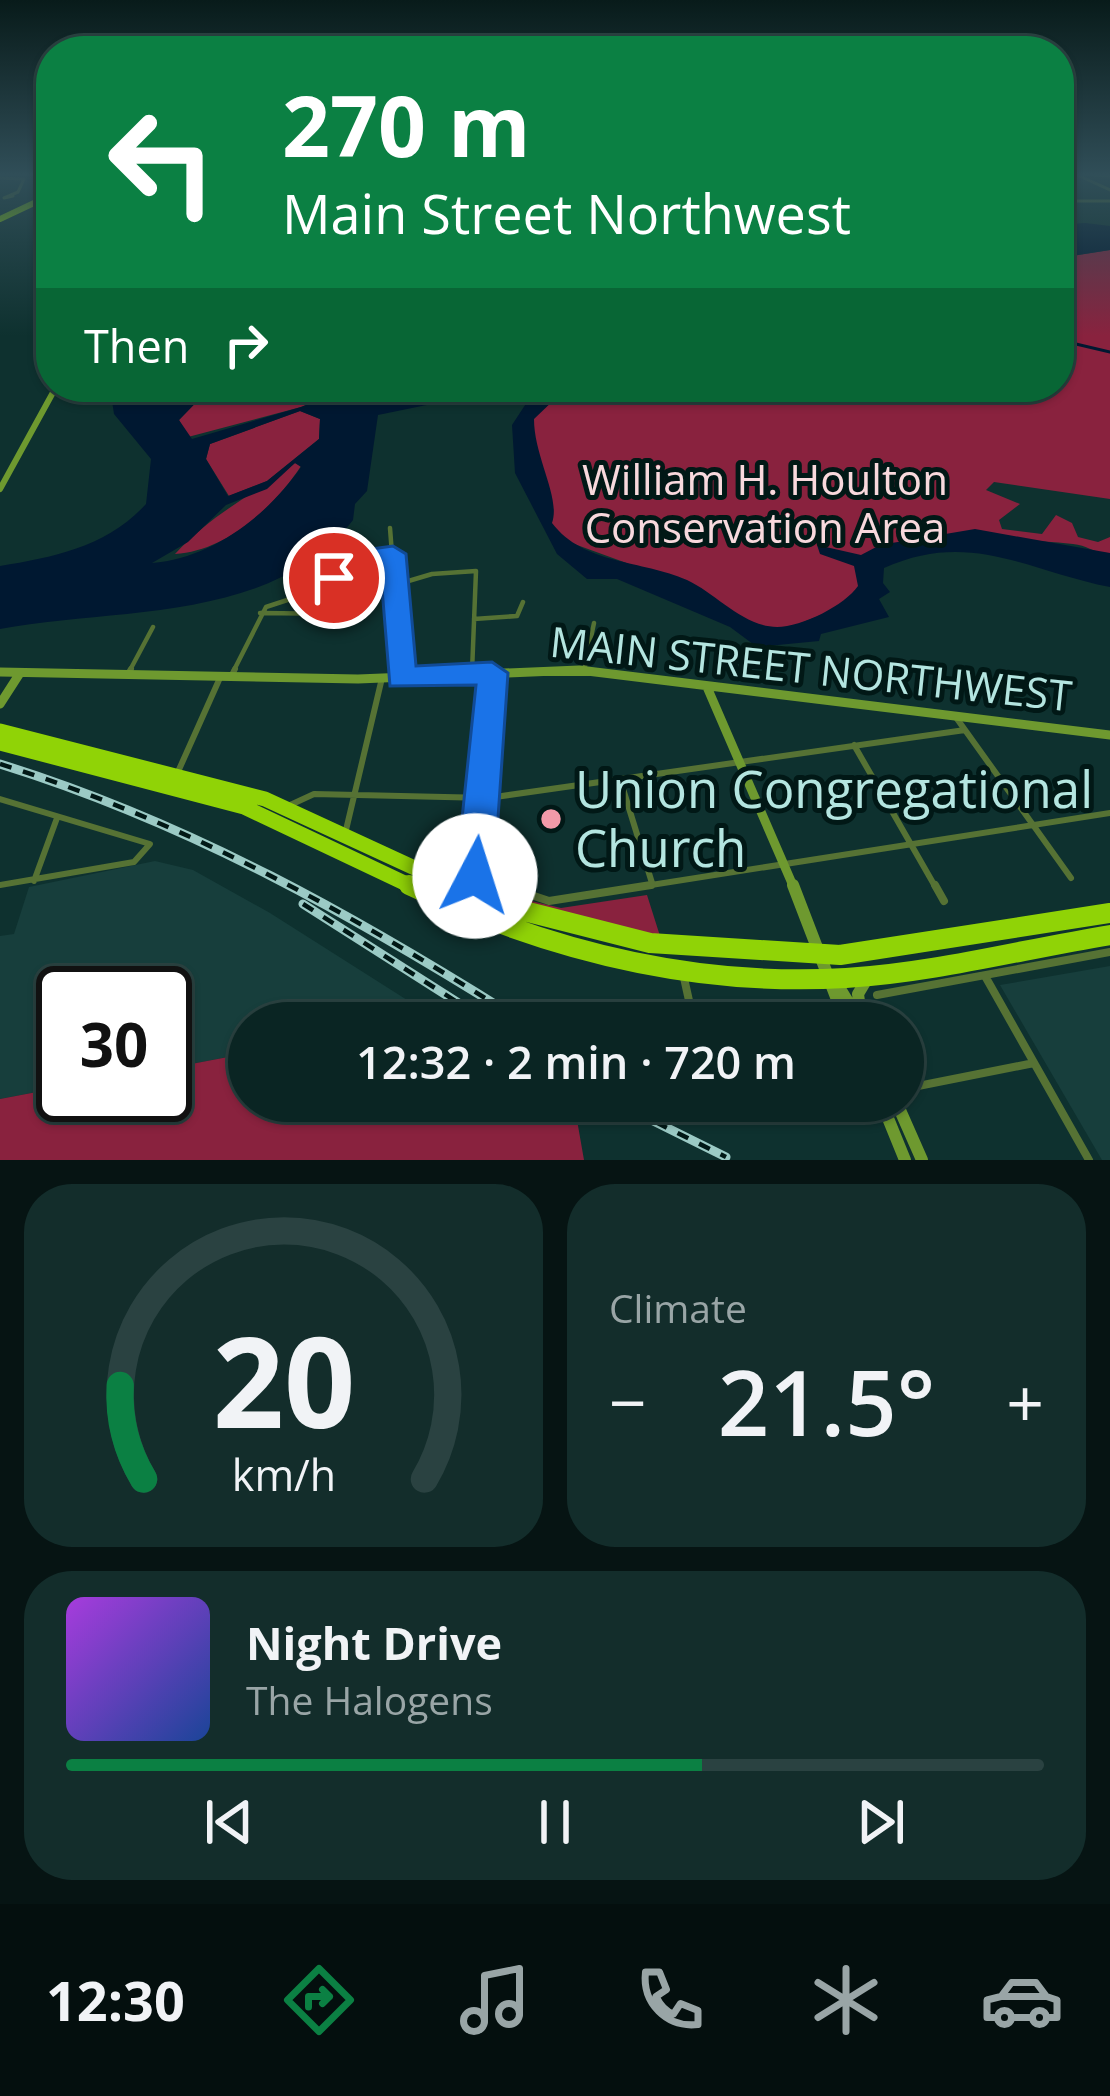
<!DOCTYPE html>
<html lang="en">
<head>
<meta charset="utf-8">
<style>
	body { margin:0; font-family:"Open Sans",sans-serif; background:#132d2b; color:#f1f3f6; height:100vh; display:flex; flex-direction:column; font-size:45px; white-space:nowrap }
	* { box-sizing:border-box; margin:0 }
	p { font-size:39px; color:#99a5a6 }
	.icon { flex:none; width:66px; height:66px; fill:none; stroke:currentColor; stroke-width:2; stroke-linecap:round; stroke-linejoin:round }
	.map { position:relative; height:1160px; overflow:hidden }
	.details { display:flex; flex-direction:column; gap:24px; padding:24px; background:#061413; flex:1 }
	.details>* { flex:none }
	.guide { position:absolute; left:36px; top:36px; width:1038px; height:366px; border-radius:48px; box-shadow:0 3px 9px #0004,0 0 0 3px #2a4241; background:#0b8043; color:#fff; overflow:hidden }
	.speed { position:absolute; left:36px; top:966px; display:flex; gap:24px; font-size:60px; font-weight:700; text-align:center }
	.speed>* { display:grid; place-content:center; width:156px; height:156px; border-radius:50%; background:#0a2523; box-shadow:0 3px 9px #0004,0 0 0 3px #2a4241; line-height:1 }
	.speed .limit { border:6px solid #111; border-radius:18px; background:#fff; color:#111 }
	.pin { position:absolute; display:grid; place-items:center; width:102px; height:102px; color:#fff; margin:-51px; border:6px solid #fff; border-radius:50%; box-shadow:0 3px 12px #0007 }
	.me { position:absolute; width:132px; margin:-66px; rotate:5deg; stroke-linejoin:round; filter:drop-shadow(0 0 9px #0008) }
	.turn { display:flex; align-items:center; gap:42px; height:252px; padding:0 48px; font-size:54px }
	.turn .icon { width:156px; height:156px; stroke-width:2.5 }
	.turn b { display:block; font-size:84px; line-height:102px }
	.then { display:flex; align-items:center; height:114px; padding:0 48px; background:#0003; gap:24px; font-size:45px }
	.big { font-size:90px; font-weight:600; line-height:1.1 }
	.details .tile { flex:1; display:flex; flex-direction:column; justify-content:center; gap:18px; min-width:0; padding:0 42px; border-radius:48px; background:#132d2b }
	.details .dial { align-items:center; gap:0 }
	.dial svg { height:312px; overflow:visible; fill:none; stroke:#2a4241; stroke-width:7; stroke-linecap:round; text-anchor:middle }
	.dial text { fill:#f1f3f6; stroke:none }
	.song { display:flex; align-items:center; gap:36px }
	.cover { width:144px; height:144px; border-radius:18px; background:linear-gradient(135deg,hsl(280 70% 55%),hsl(220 70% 35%)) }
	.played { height:12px; border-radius:6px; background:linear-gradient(90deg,#0b8043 65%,#2a4241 65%) }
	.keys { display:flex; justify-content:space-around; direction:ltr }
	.heat { display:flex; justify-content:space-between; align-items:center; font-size:66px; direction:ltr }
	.details .tiles { flex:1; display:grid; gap:24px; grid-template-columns:1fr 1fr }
	.tile:last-child { grid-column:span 2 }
	.trip { position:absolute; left:228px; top:1002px; width:696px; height:120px; border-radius:60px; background:#0a2523; box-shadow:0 3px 9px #0004,0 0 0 3px #2a4241; font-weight:600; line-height:120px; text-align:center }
	.dock { display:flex; height:192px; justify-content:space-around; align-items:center; background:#040f0e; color:#99a5a6 }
	.dock .icon { width:84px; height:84px }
	.dock .current { color:#0b8043 }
	.dock b { font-size:54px; color:#f1f3f6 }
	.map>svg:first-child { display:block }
	.built { fill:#173e3c }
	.green { fill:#89223e }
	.water { fill:#001831; fill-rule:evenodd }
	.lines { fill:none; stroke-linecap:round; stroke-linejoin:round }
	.stream { stroke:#001831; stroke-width:3 }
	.street-far3 { stroke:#567234; stroke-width:3 }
	.street-far2 { stroke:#567234; stroke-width:4.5 }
	.street-far1 { stroke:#567234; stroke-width:6 }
	.street { stroke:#567234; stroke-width:8 }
	.secondary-far4 { stroke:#6e992f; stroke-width:3 }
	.secondary-far3 { stroke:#6e992f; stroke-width:6 }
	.secondary-far2 { stroke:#6e992f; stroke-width:8 }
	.secondary-far1 { stroke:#6e992f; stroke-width:9 }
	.secondary { stroke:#6e992f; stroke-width:12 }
	.highway-far2 { stroke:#90d306; stroke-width:6 }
	.highway-far1 { stroke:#90d306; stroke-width:15 }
	.highway { stroke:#90d306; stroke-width:20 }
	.rail-casing { stroke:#9bcac5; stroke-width:9 }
	.rail { stroke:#011816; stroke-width:4.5; stroke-dasharray:12; stroke-linecap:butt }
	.route { fill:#1a73e8; stroke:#114b97; stroke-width:3 }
	.poi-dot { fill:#f39aa9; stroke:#011816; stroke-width:4.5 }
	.labels { text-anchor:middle; stroke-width:10; stroke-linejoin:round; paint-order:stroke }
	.park-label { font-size:42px; fill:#f8d9dd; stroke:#011816 }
	.street-label { font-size:42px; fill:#b4e5e0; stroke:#011816 }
	.near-poi-label { font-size:51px; fill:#b4e5e0; stroke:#011816; text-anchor:start }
</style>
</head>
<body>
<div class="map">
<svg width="1110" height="1160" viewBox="0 0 1110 1160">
	<rect width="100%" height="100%" fill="#0e312f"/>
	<path class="built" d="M155,861L193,870L270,913L437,1019L249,1023V1053L165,1069V993H63V1087L0,1099V936L14,934L29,887Z
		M1110,966V1160H1102L1000,985Z"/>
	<path class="green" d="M1110,250V499L994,482L986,490L1020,504L999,520L1002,529L1042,534L1056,515L1072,523L1078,537L1098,542L1110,537V553C1095,554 1087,545 1073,544C1049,541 1028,542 1004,536V539L1090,554L1101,568L1007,547L1008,552L913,551L874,559L865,597L764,638L632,565L566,541L543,524L521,436L538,393L531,387H1059V258Z
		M211,387H318L311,403L301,407L188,437L179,420Z
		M300,411L320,419L319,439L267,481L229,496L206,459L210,444Z
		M295,463L301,466C274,507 227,551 175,554C215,511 251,497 295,463Z
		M481,889L561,908L647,895L660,936L559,920Z
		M249,1053V1101H550L577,1120L584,1160H0V1099L63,1087V1095H165V1069Z"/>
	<path class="water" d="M1085,223L1110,226V250L1059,258V225Z
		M110,387H146L149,395L167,387H211L179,420L192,439L301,407L311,403L318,387H367L370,405L476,387L446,401L378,415L367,491L355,504L353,520C273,624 114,607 0,629V566C54,557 107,547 146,504L151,459L114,414ZM300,411L320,419L319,439L267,481L228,496L206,459L210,444ZM295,463L301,467C268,515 213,558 152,563L188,542L226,505L267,489Z
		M526,387H544L557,397L534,419C534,457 561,498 552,523C584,565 642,560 687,580C717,594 742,626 777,627C802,627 845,605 858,586L854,566L820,554L817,545L861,555L880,545L975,529L1110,553V587C1028,571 970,529 884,568L883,583L890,592L879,599L889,617L821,634L819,641L757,647L730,627L617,579H587L557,554L515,473L512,425L531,396Z"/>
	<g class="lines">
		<path class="stream" d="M1059,340L1110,352"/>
		<path class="street-far3" d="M1075,174L1110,190
			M0,178L24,179L18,192L4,198L13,196
			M1059,201H1110"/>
		<path class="street-far2" d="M390,528L401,672
			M395,585L432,574L476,571L472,672
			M260,613L346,614
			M474,619L517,616L523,602
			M584,671L594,623
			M129,672L153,627
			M233,672L266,607L324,588L352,559L393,554"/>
		<path class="street-far1" d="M400,669L401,678
			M128,674L131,669
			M472,674V669
			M232,675L235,669
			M492,676L475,876L510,888
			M955,716L1071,878
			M854,745L936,888
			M177,774L219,680
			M620,779L652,883
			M0,799L150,844L134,862L0,885
			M288,806L314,794L488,798L965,730
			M346,830L382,678
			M34,881L57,818
			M632,888L1110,813"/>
		<path class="street" d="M501,885L549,901L651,885
			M935,885L944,901
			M985,976L1089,1160
			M684,978L694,1023
			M877,995L1110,952
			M692,1023L800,1007
			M903,1089L1034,1063"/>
		<path class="secondary-far4" d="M1083,174L1110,176"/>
		<path class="secondary-far3" d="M0,489L56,387"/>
		<path class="secondary-far2" d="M534,672H594"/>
		<path class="secondary-far1" d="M0,672L358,679L579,670L1110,735
			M707,687L794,888
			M0,704L20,673"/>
		<path class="secondary" d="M793,885L846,1023
			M837,984L861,1023
			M861,1016L858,994L867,979
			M881,1101L905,1160
			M896,1101L922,1160"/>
		<path class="highway-far2" d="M0,219L51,195"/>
		<path class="highway-far1" d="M0,731L265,799L458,888
			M0,743L244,807L415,888"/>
		<path class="highway" d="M409,885C546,950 693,987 846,978C933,973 1024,949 1110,935
			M452,885L489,902L650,943L840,955L1110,913"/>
		<g class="rail-casing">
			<path id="rail" d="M0,764C190,823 357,917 525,1023
				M303,904L490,1023
				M613,1101L726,1157"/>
		</g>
		<use href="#rail" class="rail"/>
	</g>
	<linearGradient id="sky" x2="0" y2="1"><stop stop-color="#081b1a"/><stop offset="0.52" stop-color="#304e58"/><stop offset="1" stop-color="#304e58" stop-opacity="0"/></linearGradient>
	<rect width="1110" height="336" fill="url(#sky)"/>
	<path class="route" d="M393,546L406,554L416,666L492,662L508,673L494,876L489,888L475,893L462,888L456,876L476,685L390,686L380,564L360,566L334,586L321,578L342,553Z"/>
	<circle class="poi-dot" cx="551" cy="819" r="12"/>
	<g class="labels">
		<g class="park-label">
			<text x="765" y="495">William H. Houlton<tspan x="765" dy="48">Conservation Area</tspan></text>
		</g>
		<g class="street-label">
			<text transform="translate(811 669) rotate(6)" y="15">MAIN STREET NORTHWEST</text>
		</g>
		<g class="near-poi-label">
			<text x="575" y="808">Union Congregational<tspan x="575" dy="59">Church</tspan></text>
		</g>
	</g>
</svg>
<div class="speed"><div class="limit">30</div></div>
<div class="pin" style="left:334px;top:578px;background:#d93025"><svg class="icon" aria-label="arrive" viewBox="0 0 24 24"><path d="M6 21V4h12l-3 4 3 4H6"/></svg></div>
<svg class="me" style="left:475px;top:876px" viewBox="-20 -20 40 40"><circle r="19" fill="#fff"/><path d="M0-13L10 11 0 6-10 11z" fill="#1a73e8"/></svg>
<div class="trip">12:32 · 2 min · 720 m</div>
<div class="guide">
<div class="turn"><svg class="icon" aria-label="left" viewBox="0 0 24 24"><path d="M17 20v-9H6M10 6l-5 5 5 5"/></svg><div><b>270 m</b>Main Street Northwest</div></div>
<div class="then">Then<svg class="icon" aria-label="right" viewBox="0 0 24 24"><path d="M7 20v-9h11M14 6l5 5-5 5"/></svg></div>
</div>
</div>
<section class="details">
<div class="tiles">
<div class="tile dial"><svg viewBox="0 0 100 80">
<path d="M14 69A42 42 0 1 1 86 69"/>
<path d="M14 69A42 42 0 0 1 8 45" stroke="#0b8043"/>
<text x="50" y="56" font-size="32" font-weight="700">20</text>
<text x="50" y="72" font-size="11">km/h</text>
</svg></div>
<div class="tile"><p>Climate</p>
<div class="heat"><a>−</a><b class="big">21.5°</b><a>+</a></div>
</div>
<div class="tile">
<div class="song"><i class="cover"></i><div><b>Night Drive</b><p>The Halogens</p></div></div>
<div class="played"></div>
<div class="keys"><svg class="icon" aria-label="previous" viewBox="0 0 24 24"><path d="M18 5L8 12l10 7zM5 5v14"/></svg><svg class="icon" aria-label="pause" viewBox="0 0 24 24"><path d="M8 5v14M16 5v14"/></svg><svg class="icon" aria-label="next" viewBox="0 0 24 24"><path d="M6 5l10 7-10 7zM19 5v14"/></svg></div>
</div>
</div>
</section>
<nav class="dock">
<b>12:30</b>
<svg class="icon current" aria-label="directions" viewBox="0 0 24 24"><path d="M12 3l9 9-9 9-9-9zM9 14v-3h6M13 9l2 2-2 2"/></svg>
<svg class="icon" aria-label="music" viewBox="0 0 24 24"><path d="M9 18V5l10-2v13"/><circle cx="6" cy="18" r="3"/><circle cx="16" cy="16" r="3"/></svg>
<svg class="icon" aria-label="phone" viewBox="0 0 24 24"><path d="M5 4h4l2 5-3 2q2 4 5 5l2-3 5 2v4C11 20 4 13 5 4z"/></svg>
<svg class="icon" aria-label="climate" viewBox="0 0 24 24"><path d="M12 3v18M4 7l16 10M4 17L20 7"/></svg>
<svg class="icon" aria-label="car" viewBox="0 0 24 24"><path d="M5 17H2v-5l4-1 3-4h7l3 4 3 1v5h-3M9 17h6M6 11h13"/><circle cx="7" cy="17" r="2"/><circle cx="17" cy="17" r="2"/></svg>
</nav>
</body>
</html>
